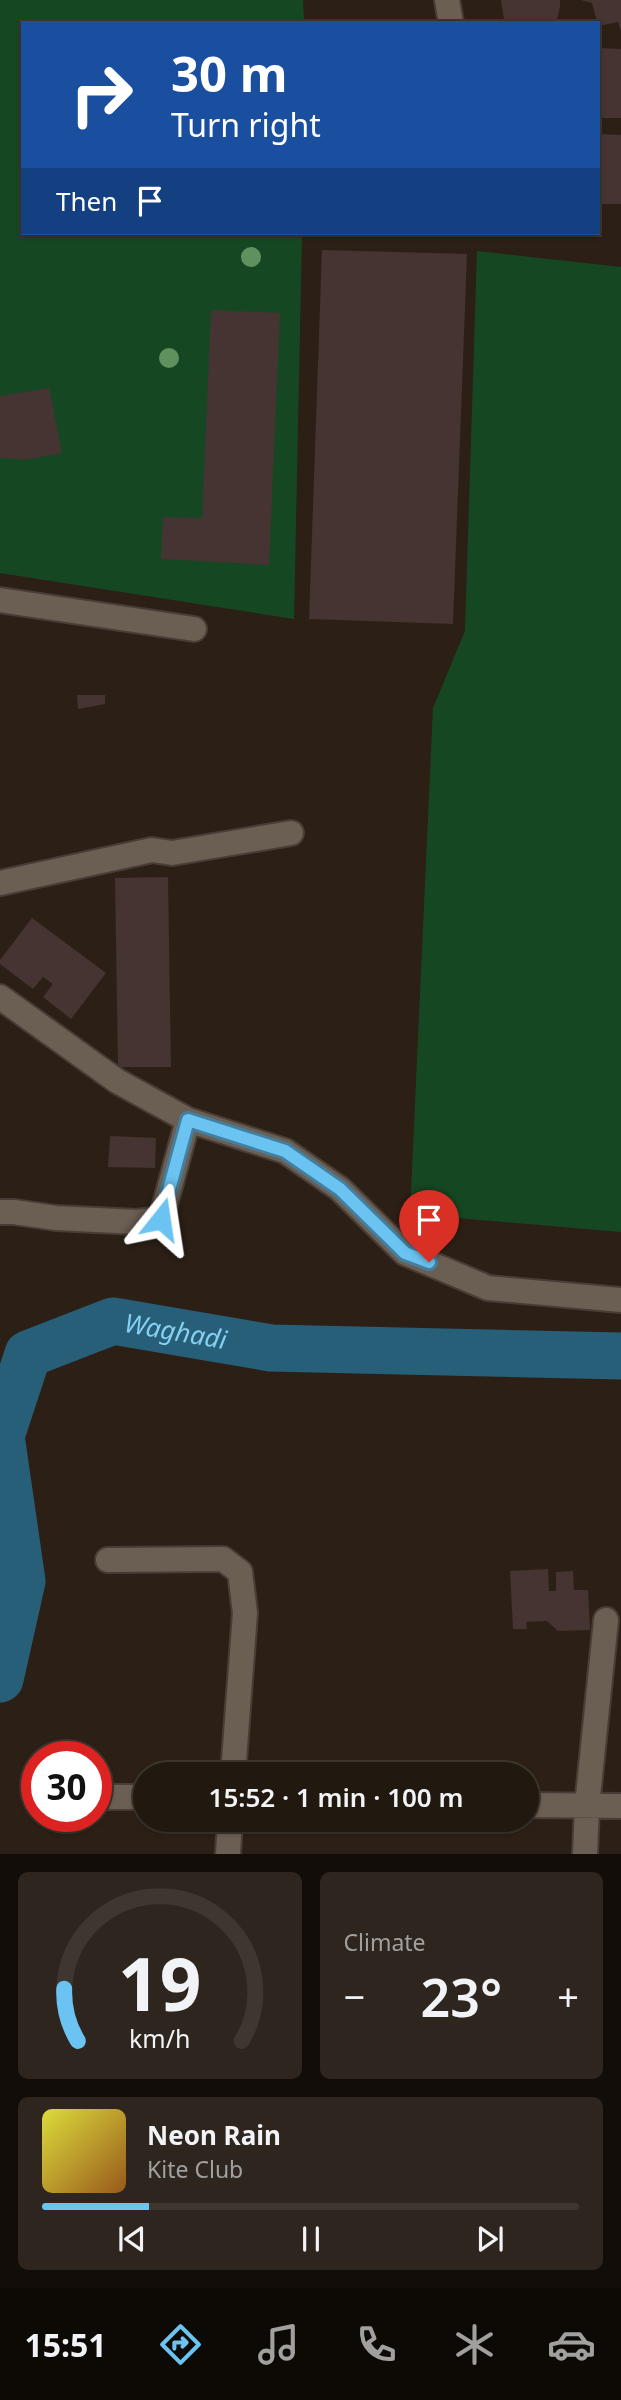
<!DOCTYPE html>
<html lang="en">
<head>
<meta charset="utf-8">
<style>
	body { margin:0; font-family:"Noto Sans",sans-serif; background:#2d251e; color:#f1f3f6; height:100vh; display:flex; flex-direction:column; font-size:26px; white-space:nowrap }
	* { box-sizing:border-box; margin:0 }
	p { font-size:23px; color:#a2a09f }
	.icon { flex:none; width:38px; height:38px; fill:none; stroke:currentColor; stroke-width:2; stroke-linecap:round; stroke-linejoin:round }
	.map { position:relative; height:1854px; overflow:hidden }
	.details { display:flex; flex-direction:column; gap:18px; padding:18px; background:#120d09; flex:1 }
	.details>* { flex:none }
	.top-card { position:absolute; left:21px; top:21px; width:579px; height:214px; border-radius:0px; box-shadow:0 2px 5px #0004,0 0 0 2px #3e3730; background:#1a4fa0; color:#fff; overflow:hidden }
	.speed { position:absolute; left:21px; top:1741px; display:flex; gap:14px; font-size:35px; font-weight:700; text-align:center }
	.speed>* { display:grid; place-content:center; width:91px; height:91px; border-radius:50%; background:#211810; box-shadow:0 2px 5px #0004,0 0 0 2px #3e3730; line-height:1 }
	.speed .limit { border:10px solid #d22; background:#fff; color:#111 }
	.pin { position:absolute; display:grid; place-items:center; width:60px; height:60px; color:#fff; margin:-72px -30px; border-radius:50% 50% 50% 0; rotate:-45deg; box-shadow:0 0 7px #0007 }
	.pin .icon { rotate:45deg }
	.me { position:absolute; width:77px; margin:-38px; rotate:15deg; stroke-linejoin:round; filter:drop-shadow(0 0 5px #0008) }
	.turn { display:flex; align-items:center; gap:24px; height:147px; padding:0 35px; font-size:32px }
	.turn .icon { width:91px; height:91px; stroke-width:2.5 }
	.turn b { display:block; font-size:49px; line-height:60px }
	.then { display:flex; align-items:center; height:66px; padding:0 35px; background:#0003; gap:14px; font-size:26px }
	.big { font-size:52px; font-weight:600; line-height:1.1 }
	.details .tile { flex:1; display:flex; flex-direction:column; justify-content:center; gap:10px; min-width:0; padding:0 24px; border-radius:10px; background:#2d251e }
	.details .dial { align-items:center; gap:0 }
	.dial svg { height:182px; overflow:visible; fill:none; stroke:#3e3730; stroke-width:7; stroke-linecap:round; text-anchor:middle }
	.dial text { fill:#f1f3f6; stroke:none }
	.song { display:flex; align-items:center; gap:21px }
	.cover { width:84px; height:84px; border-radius:10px; background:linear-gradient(135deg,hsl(60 70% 55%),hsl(30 70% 35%)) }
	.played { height:7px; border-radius:4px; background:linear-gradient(90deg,#6ac3f1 20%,#3e3730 20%) }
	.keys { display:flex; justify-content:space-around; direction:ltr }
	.heat { display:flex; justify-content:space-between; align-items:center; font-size:38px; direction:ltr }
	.details .tiles { flex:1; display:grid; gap:18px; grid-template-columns:1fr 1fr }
	.tile:last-child { grid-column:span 2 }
	.trip { position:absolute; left:133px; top:1762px; width:406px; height:70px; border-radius:35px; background:#211810; box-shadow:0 2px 5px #0004,0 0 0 2px #3e3730; font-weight:600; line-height:70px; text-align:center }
	.tabs { display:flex; height:112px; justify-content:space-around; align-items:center; background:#0d0a06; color:#a2a09f }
	.tabs .icon { width:49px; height:49px }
	.tabs .on { color:#6ac3f1 }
	.tabs b { font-size:32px; color:#f1f3f6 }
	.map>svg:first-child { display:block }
	.green { fill:#154822 }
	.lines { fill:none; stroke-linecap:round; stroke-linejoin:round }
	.river { stroke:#275f78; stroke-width:47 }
	.building { fill:#453432 }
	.minor-casing { stroke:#473d36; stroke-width:28 }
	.minor { stroke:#6b5e53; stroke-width:24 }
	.tree { fill:#5f915f }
	.route-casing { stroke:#457f9d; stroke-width:18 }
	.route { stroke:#6ac3f1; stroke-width:12 }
	.labels { text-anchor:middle; stroke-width:7; stroke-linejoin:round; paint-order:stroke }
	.water-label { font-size:26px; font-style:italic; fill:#85cff3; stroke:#22170d }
</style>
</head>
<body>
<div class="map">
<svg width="621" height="1854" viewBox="0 0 621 1854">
	<rect width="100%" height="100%" fill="#2c2016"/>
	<path class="green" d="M0,0H303L304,23H23V233H302L294,619L0,573Z
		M477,251L621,267V1232L410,1214L433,708L465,631Z"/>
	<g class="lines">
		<path class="river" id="s1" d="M0,1679L22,1581L1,1436L28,1354L113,1321L271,1348L621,1356"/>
	</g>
	<path class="building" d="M501,0H560V7L556,23H490L504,19Z
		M581,0H621V31L618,22L598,26L592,3Z
		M598,48L621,49V118H598Z
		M598,134L621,135V204H598Z
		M322,250L467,254L453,624L309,619Z
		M211,310L280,313L269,565L161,559L163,517L202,518Z
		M49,388L62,453L25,460L0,458V396Z
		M77,695H105V704L78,709Z
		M168,877L171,1067H118L115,878Z
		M32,918L106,973L71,1019L43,997L53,984L43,977L33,989L0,964V960Z
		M110,1136L156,1138L155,1168L108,1167Z
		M548,1569L549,1591H556V1572L573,1571L574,1590H588L590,1630L558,1631L547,1621L526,1622L527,1629H513L510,1571Z"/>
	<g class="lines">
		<g class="minor-casing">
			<path id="minor" d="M447,0L451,23
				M0,600L194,629
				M0,883L152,850L172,853L291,833
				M0,997L117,1081L188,1120L285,1151L340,1189L405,1253L488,1288L621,1300
				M0,1212H14L56,1218L137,1222L161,1219L188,1120
				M108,1560L223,1559L240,1572L245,1613L233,1774
				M96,1797H145
				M527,1805L621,1806
				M228,1854L230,1820
				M585,1854L587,1806L606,1620"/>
		</g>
		<use href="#minor" class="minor"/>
	</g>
	<g class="tree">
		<circle cx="251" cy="257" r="10"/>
		<circle cx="169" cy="358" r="10"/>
	</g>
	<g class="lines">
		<g class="route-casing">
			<path id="route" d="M161,1219L188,1120L285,1151L340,1189L405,1253L429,1262"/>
		</g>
		<use href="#route" class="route"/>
	</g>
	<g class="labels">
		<g class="water-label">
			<text dy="9" stroke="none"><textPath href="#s1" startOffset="488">Waghadi</textPath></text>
		</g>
	</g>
</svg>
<div class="speed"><div class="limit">30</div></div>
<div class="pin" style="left:429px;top:1262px;background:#d93025"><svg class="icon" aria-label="arrive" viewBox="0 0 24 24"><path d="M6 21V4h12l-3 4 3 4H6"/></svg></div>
<svg class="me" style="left:161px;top:1219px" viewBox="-20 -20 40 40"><path d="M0-17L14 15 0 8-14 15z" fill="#6ac3f1" stroke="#fff" stroke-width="4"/></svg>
<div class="trip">15:52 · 1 min · 100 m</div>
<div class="top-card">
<div class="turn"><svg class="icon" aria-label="right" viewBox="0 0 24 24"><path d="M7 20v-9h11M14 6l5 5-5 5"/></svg><div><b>30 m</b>Turn right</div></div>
<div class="then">Then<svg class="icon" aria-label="arrive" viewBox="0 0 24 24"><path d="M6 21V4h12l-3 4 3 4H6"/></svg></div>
</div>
</div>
<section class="details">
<div class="tiles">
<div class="tile dial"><svg viewBox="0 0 100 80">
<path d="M14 69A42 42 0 1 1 86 69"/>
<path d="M14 69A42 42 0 0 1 8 46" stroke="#6ac3f1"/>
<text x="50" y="56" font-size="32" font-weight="700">19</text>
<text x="50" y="72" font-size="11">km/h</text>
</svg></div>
<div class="tile"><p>Climate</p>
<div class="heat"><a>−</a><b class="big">23°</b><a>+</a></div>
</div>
<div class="tile">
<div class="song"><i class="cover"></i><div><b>Neon Rain</b><p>Kite Club</p></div></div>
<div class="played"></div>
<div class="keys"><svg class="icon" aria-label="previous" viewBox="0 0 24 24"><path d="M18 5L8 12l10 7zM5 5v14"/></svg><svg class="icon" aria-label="pause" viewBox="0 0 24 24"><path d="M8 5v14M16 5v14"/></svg><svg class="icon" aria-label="next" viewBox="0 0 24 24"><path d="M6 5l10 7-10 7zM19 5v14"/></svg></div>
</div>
</div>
</section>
<nav class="tabs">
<b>15:51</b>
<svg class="icon on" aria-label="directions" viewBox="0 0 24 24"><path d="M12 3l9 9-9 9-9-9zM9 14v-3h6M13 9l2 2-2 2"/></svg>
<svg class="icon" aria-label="music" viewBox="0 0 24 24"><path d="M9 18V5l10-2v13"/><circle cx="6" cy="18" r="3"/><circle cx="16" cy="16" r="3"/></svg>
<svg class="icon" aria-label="phone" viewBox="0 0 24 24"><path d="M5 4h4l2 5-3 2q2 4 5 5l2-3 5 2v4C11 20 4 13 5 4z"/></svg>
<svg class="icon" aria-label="climate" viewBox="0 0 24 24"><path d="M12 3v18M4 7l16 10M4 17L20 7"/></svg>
<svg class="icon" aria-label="car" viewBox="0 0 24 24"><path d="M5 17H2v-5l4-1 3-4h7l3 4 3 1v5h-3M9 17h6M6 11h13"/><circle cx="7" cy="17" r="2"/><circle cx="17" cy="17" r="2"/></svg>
</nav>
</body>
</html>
